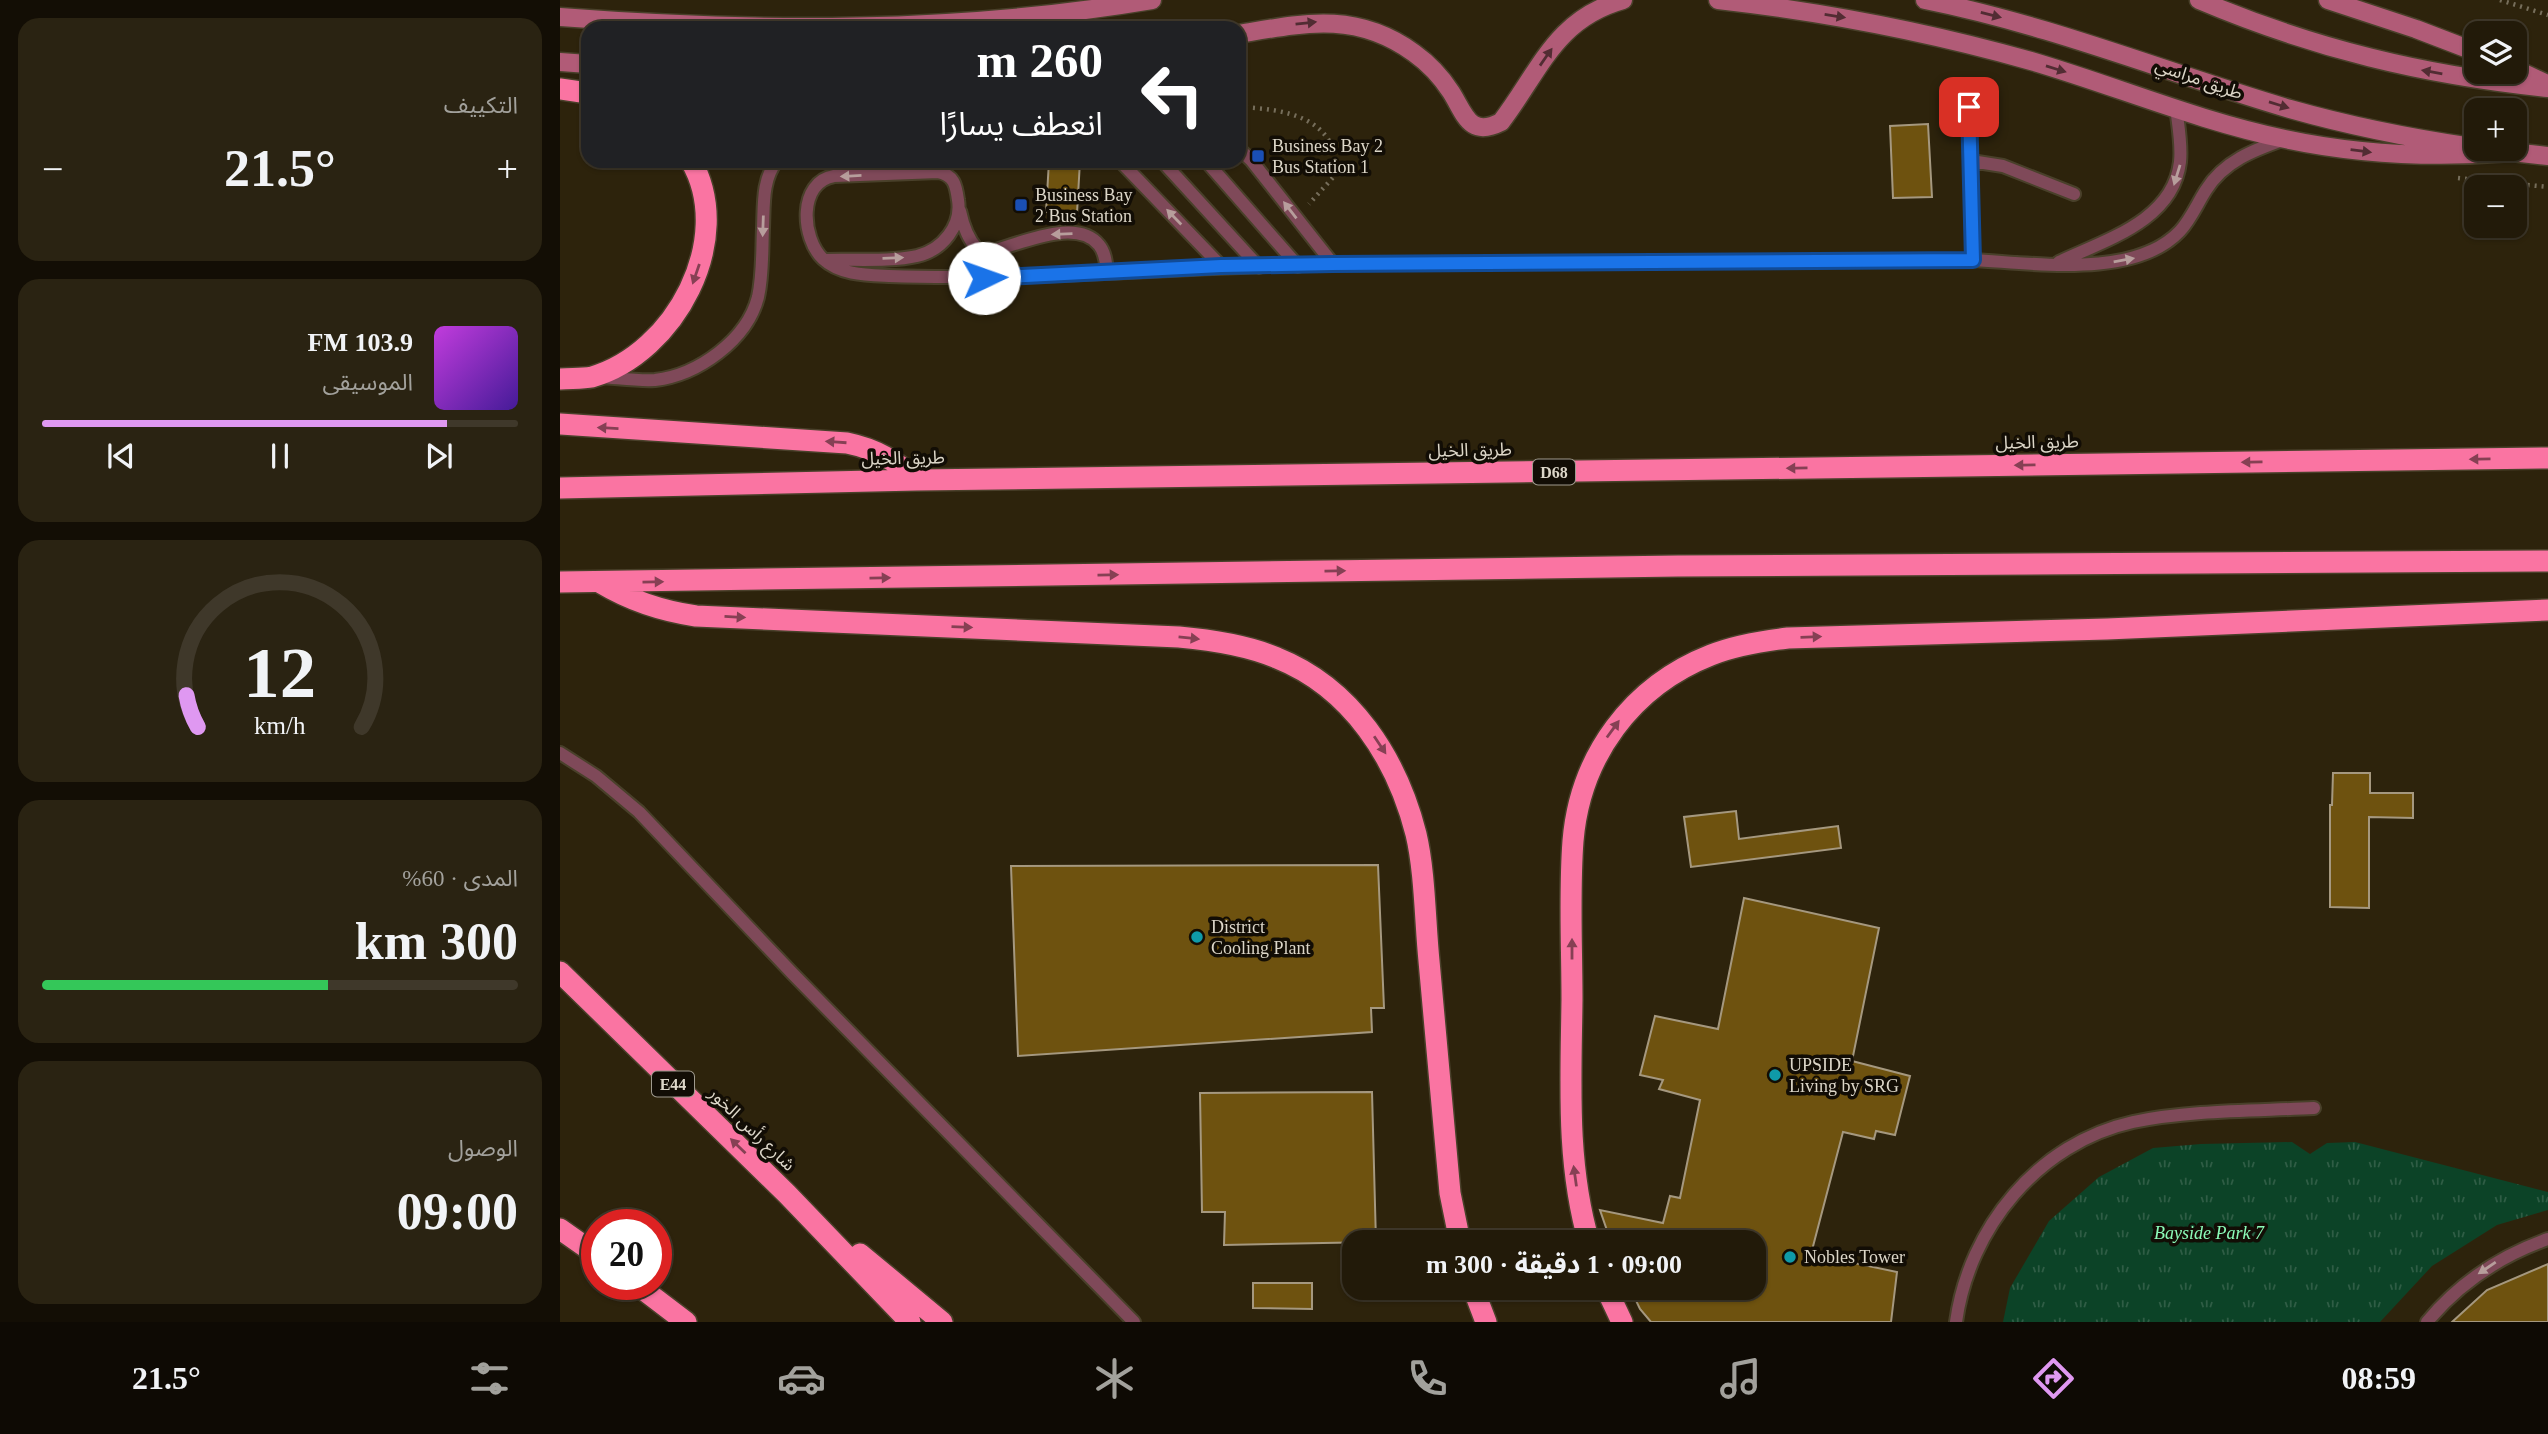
<!DOCTYPE html>
<html lang="ar">
<head>
<meta charset="utf-8">
<style>
	body { margin:0; font-family:"Times New Roman","Noto Sans Arabic",serif; background:#2a2312; color:#f1f3f6; direction:rtl; height:100vh; display:flex; flex-direction:column; font-size:26px; white-space:nowrap }
	* { box-sizing:border-box; margin:0 }
	p { font-size:23px; color:#a2a19c }
	.icon { flex:none; width:38px; height:38px; fill:none; stroke:currentColor; stroke-width:2; stroke-linecap:round; stroke-linejoin:round }
	.map { position:relative; flex:1; overflow:hidden; direction:ltr }
	.side { display:flex; flex-direction:column; gap:18px; padding:18px; background:#130e05; width:560px }
	.side>* { flex:none }
	.hud { position:absolute; left:21px; top:21px; width:665px; height:147px; border-radius:21px; box-shadow:0 2px 5px #0004,0 0 0 2px #3f382a; direction:rtl; background:#202124; color:#fff; overflow:hidden }
	.controls { position:absolute; left:1904px; top:21px; display:grid; gap:14px }
	.controls a { display:grid; place-items:center; width:63px; height:63px; border-radius:14px; background:#221a09; box-shadow:0 2px 5px #0004,0 0 0 2px #3f382a; font-size:35px }
	.speed { position:absolute; left:21px; top:1209px; display:flex; gap:14px; font-size:35px; font-weight:700; text-align:center }
	.speed>* { display:grid; place-content:center; width:91px; height:91px; border-radius:50%; background:#221a09; box-shadow:0 2px 5px #0004,0 0 0 2px #3f382a; line-height:1 }
	.speed .limit { border:10px solid #d22; background:#fff; color:#111 }
	.pin { position:absolute; display:grid; place-items:center; width:60px; height:60px; color:#fff; margin:-30px; border-radius:14px; box-shadow:0 4px 10px #0006 }
	.me { position:absolute; width:77px; margin:-38px; rotate:87deg; stroke-linejoin:round; filter:drop-shadow(0 0 5px #0008) }
	.turn { display:flex; align-items:center; gap:24px; height:147px; padding:0 28px; font-size:32px }
	.turn .icon { width:91px; height:91px; stroke-width:2.5 }
	.turn b { display:block; font-size:49px; line-height:60px }
	.big { font-size:52px; font-weight:700; line-height:1.1 }
	.side .card { flex:1; display:flex; flex-direction:column; justify-content:center; gap:10px; min-width:0; padding:0 24px; border-radius:21px; background:#2a2312 }
	.side .dial { align-items:center; gap:0 }
	.dial svg { height:182px; overflow:visible; fill:none; stroke:#3f382a; stroke-width:7; stroke-linecap:round; text-anchor:middle }
	.dial text { fill:#f1f3f6; stroke:none }
	.song { display:flex; align-items:center; gap:21px }
	.cover { width:84px; height:84px; border-radius:10px; background:linear-gradient(135deg,hsl(290 70% 55%),hsl(260 70% 35%)) }
	.played { height:7px; border-radius:4px; background:linear-gradient(90deg,#df98f1 85%,#3f382a 85%) }
	.keys { display:flex; justify-content:space-around; direction:ltr }
	.heat { display:flex; justify-content:space-between; align-items:center; font-size:38px; direction:ltr }
	.charge { height:10px; border-radius:5px; background:linear-gradient(90deg,#34c759 60%,#3f382a 0) }
	.trip { position:absolute; left:782px; top:1230px; width:424px; height:70px; border-radius:21px; background:#221a09; box-shadow:0 2px 5px #0004,0 0 0 2px #3f382a; font-weight:700; line-height:70px; text-align:center; direction:rtl }
	.tab-bar { display:flex; height:112px; justify-content:space-around; align-items:center; background:#0e0a04; color:#a2a19c }
	.tab-bar .icon { width:49px; height:49px }
	.tab-bar .current { color:#df98f1 }
	.tab-bar b { font-size:32px; color:#f1f3f6 }
	main { display:flex; flex:1; min-height:0 }
	.map>svg:first-child { display:block }
	.grass { fill:url(#grass-tufts) }
	.building { fill:#6e520f; stroke:#a5987f; stroke-width:2 }
	.lines { fill:none; stroke-linecap:round; stroke-linejoin:round }
	.lane-casing { stroke:#49402a; stroke-width:16 }
	.secondary-casing { stroke:#49402a; stroke-width:21 }
	.highway-casing { stroke:#49402a; stroke-width:24 }
	.path { stroke:#766e5b; stroke-width:4.5; stroke-dasharray:2 5; stroke-linecap:butt }
	.lane { stroke:#7f4959; stroke-width:12 }
	.secondary { stroke:#b15b77; stroke-width:18 }
	.highway { stroke:#fa74a2; stroke-width:21 }
	.oneway { fill:#522c33 }
	.oneway2 { fill:#b79e9c }
	.oneway3 { fill:#864054 }
	.route-casing { stroke:#114b97; stroke-width:18 }
	.route { stroke:#1a73e8; stroke-width:12 }
	.transit-dot { fill:#1a4fb4; stroke:#120d05; stroke-width:2.5 }
	.culture-dot { fill:#0f9aa8; stroke:#120d05; stroke-width:2.5 }
	.labels { text-anchor:middle; stroke-width:7; stroke-linejoin:round; paint-order:stroke }
	.shield { fill:#120d05; stroke:#9f9a8e; stroke-width:2 }
	.shield-label { font-size:16px; font-weight:bold; fill:#dcd6c8 }
	.street-label { font-size:18px; fill:#dcd6c8; stroke:#120d05 }
	.poi-label { font-size:18px; fill:#dcd6c8; stroke:#120d05; text-anchor:start }
	.park-label { font-size:18px; font-style:italic; fill:#8cfcb9; stroke:#120d05 }
</style>
</head>
<body>
<main>
<div class="map">
<svg width="1988" height="1322" viewBox="0 0 1988 1322">
	<defs>
		<pattern id="grass-tufts" width="24" height="20" patternUnits="userSpaceOnUse" patternTransform="scale(1.75)"><rect width="24" height="20" fill="#0c4327"/><path d="M3 7l-1-3M5 7V3M7 7l1-3M15 17l-1-3M17 17v-4M19 17l1-3" fill="none" stroke="#2f5d45"/></pattern>
	</defs>
	<rect width="100%" height="100%" fill="#2d230c"/>
	<path class="grass" d="M1732,1142L1750,1154L1767,1143L1795,1142L1988,1192V1210L1937,1225L1872,1266L1820,1322H1443L1450,1288L1489,1221L1539,1177L1593,1148L1641,1144Z"/>
	<path class="building" d="M1368,124L1372,197L1333,198L1330,126Z
		M489,161H520L517,213L486,212Z
		M1773,773H1810V793H1853V818L1809,817V908L1770,907V805H1772Z
		M1176,811L1179,839L1278,826L1281,848L1131,867L1124,817Z
		M818,865L824,1008H811L812,1032L458,1056L451,866Z
		M1184,898L1319,928L1292,1061L1350,1076L1335,1135L1316,1131L1314,1139L1283,1132L1251,1254L1337,1272L1331,1322H1091L1080,1309L1070,1288H1194V1242H1051L1040,1210L1103,1223L1110,1196L1120,1198L1140,1100L1099,1089L1103,1080L1080,1075L1095,1016L1158,1029Z
		M812,1092L816,1242L664,1245L665,1212H642L640,1093Z
		M1988,1264V1322H1892L1927,1290Z
		M693,1283H752V1309L693,1308Z"/>
	<g class="lines">
		<g class="lane-casing">
			<path id="lane" d="M1409,107L1413,260
				M679,149L691,160L773,264
				M560,161L661,266
				M602,161L699,267
				M646,161L738,266
				M1411,161L1443,166L1514,194
				M400,211C409,253 425,256 460,276
				M422,254C451,248 515,215 539,245C545,252 546,262 547,271
				M265,260C292,259 332,262 357,256C383,250 402,225 398,200C396,185 394,175 378,172L274,176C238,182 241,238 263,259C280,275 307,275 329,276C478,281 627,266 776,264C989,261 1201,262 1413,260C1474,263 1575,279 1620,231C1631,219 1637,204 1646,190C1664,161 1694,150 1725,139
				M1499,262C1545,240 1613,221 1620,162C1622,144 1618,125 1616,107
				M41,377C58,378 77,381 95,380C138,375 187,340 198,297C203,275 202,250 203,228C204,205 202,179 217,161
				M0,753L36,776L79,812L233,974L574,1322
				M1396,1322C1409,1228 1478,1143 1573,1122C1630,1110 1695,1111 1754,1108
				M1867,1322C1900,1282 1940,1256 1988,1239"/>
		</g>
		<g class="secondary-casing">
			<path id="secondary" d="M1158,0C1264,12 1368,32 1471,61C1556,86 1638,121 1725,139C1800,155 1875,158 1952,152
				M1365,0C1490,25 1608,73 1730,109C1790,126 1850,138 1912,147
				M1639,0C1755,49 1863,75 1988,88
				M1768,0L1856,29L1916,52
				M0,17C198,32 396,33 592,0
				M679,34C744,23 796,11 854,53C868,63 882,78 891,92C905,114 909,138 941,122C980,71 995,19 1063,0
				M0,62L28,64
				M1955,69L1985,83
				M1943,151L1988,156"/>
		</g>
		<g class="highway-casing">
			<path id="highway" d="M0,89L28,93
				M0,379C10,378 22,379 32,377C115,353 176,239 131,161
				M0,424L287,443C316,449 336,461 357,480
				M0,488L357,480L1988,458
				M0,582L1118,566L1988,561
				M41,583C71,601 102,611 136,616L619,637C652,640 687,645 717,658C792,688 837,759 856,834C865,872 865,921 869,961C876,1038 883,1116 890,1193L900,1242
				M0,972L227,1194L350,1322
				M0,1229L37,1255
				M1029,1242C1006,1163 1011,1082 1012,1000C1012,947 1009,893 1013,841C1020,756 1072,686 1151,655C1176,645 1202,641 1228,638L1547,629L1988,610
				M300,1254L382,1322
				M76,1284L126,1322
				M913,1288L926,1322
				M1046,1288L1062,1322"/>
		</g>
		<path class="path" d="M1940,0L1988,15
			M679,107C725,109 777,117 777,173L749,204
			M1898,178L1988,187"/>
		<use href="#lane" class="lane"/>
		<use href="#secondary" class="secondary"/>
		<use href="#highway" class="highway"/>
	</g>
	<defs><path id="oneway-solid" d="M-6-.8H1V-3.2L6.5 0L1 3.2V.8H-6Z" transform="scale(1.75)"/></defs>
	<g class="oneway">
		<use href="#oneway-solid" transform="translate(1431 15) rotate(14)"/>
		<use href="#oneway-solid" transform="translate(1275 16) rotate(9)"/>
		<use href="#oneway-solid" transform="translate(746 23) rotate(-6)"/>
		<use href="#oneway-solid" transform="translate(986 57) rotate(-55)"/>
		<use href="#oneway-solid" transform="translate(1496 69) rotate(17)"/>
		<use href="#oneway-solid" transform="translate(1872 72) rotate(-170)"/>
		<use href="#oneway-solid" transform="translate(1719 105) rotate(17)"/>
		<use href="#oneway-solid" transform="translate(1801 151) rotate(7)"/>
	</g>
	<g class="oneway2">
		<use href="#oneway-solid" transform="translate(1617 175) rotate(107)"/>
		<use href="#oneway-solid" transform="translate(291 176) rotate(177)"/>
		<use href="#oneway-solid" transform="translate(730 210) rotate(-128)"/>
		<use href="#oneway-solid" transform="translate(614 217) rotate(-134)"/>
		<use href="#oneway-solid" transform="translate(203 226) rotate(92)"/>
		<use href="#oneway-solid" transform="translate(502 234) rotate(178)"/>
		<use href="#oneway-solid" transform="translate(333 258) rotate(-2)"/>
		<use href="#oneway-solid" transform="translate(1564 260) rotate(-10)"/>
		<use href="#oneway-solid" transform="translate(1927 1268) rotate(146)"/>
	</g>
	<g class="oneway3">
		<use href="#oneway-solid" transform="translate(136 274) rotate(109)"/>
		<use href="#oneway-solid" transform="translate(48 428) rotate(-177)"/>
		<use href="#oneway-solid" transform="translate(276 442) rotate(-176)"/>
		<use href="#oneway-solid" transform="translate(1920 459) rotate(179)"/>
		<use href="#oneway-solid" transform="translate(1692 462) rotate(179)"/>
		<use href="#oneway-solid" transform="translate(1465 465) rotate(179)"/>
		<use href="#oneway-solid" transform="translate(1237 468) rotate(179)"/>
		<use href="#oneway-solid" transform="translate(775 571) rotate(-1)"/>
		<use href="#oneway-solid" transform="translate(548 575) rotate(-1)"/>
		<use href="#oneway-solid" transform="translate(320 578) rotate(-1)"/>
		<use href="#oneway-solid" transform="translate(93 582) rotate(-1)"/>
		<use href="#oneway-solid" transform="translate(175 617) rotate(3)"/>
		<use href="#oneway-solid" transform="translate(402 627) rotate(2)"/>
		<use href="#oneway-solid" transform="translate(1251 637) rotate(-2)"/>
		<use href="#oneway-solid" transform="translate(629 638) rotate(6)"/>
		<use href="#oneway-solid" transform="translate(1053 729) rotate(-54)"/>
		<use href="#oneway-solid" transform="translate(820 745) rotate(56)"/>
		<use href="#oneway-solid" transform="translate(1012 949) rotate(-90)"/>
		<use href="#oneway-solid" transform="translate(178 1146) rotate(-136)"/>
		<use href="#oneway-solid" transform="translate(1015 1176) rotate(-98)"/>
	</g>
	<g class="lines">
		<g class="route-casing">
			<path id="route" d="M424,278L661,266L773,264L1413,260L1409,107"/>
		</g>
		<use href="#route" class="route"/>
	</g>
	<g class="transit-dot">
		<rect x="691" y="149" width="14" height="14" rx="3.5"/>
		<rect x="454" y="198" width="14" height="14" rx="3.5"/>
	</g>
	<g class="culture-dot">
		<circle cx="637" cy="937" r="7"/>
		<circle cx="1215" cy="1075" r="7"/>
		<circle cx="1230" cy="1257" r="7"/>
	</g>
	<g class="labels">
		<g class="shield">
			<rect x="973" y="459.5" width="42" height="25" rx="5"/>
			<rect x="92" y="1071.5" width="42" height="25" rx="5"/>
		</g>
		<g class="shield-label">
			<text x="994" y="478">D68</text>
			<text x="113" y="1090">E44</text>
		</g>
		<g class="street-label">
			<text transform="translate(1639 79) rotate(19)" y="6">طريق مراسي</text>
			<text transform="translate(1477 442) rotate(-1)" y="6">طريق الخيل</text>
			<text transform="translate(910 450) rotate(-1)" y="6">طريق الخيل</text>
			<text transform="translate(343 458) rotate(-1)" y="6">طريق الخيل</text>
			<text transform="translate(192 1129) rotate(44)" y="6">شارع رأس الخور</text>
		</g>
		<g class="poi-label">
			<text x="712" y="152">Business Bay 2<tspan x="712" dy="21">Bus Station 1</tspan></text>
			<text x="475" y="201">Business Bay<tspan x="475" dy="21">2 Bus Station</tspan></text>
			<text x="651" y="933">District<tspan x="651" dy="21">Cooling Plant</tspan></text>
			<text x="1229" y="1071">UPSIDE<tspan x="1229" dy="21">Living by SRG</tspan></text>
			<text x="1244" y="1263">Nobles Tower</text>
		</g>
		<g class="park-label">
			<text x="1649" y="1239">Bayside Park 7</text>
		</g>
	</g>
</svg>
<div class="controls">
<a><svg class="icon" aria-label="layers" viewBox="0 0 24 24"><path d="M12 4l9 5-9 5-9-5zM3 14l9 5 9-5"/></svg></a>
<a>+</a>
<a>−</a>
</div>
<div class="speed"><div class="limit">20</div></div>
<div class="pin" style="left:1409px;top:107px;background:#d93025"><svg class="icon" aria-label="arrive" viewBox="0 0 24 24"><path d="M6 21V4h12l-3 4 3 4H6"/></svg></div>
<svg class="me" style="left:424px;top:278px" viewBox="-20 -20 40 40"><circle r="19" fill="#fff"/><path d="M0-13L10 11 0 6-10 11z" fill="#1a73e8"/></svg>
<div class="trip">09:00 · 1 دقيقة · 300 m</div>
<div class="hud">
<div class="turn"><svg class="icon" aria-label="left" viewBox="0 0 24 24"><path d="M17 20v-9H6M10 6l-5 5 5 5"/></svg><div><b>260 m</b>انعطف يسارًا</div></div>
</div>
</div>
<section class="side">
<div class="card"><p>التكييف</p>
<div class="heat"><a>−</a><b class="big">21.5°</b><a>+</a></div>
</div>
<div class="card">
<div class="song"><i class="cover"></i><div><b>103.9 FM</b><p>الموسيقى</p></div></div>
<div class="played"></div>
<div class="keys"><svg class="icon" aria-label="previous" viewBox="0 0 24 24"><path d="M18 5L8 12l10 7zM5 5v14"/></svg><svg class="icon" aria-label="pause" viewBox="0 0 24 24"><path d="M8 5v14M16 5v14"/></svg><svg class="icon" aria-label="next" viewBox="0 0 24 24"><path d="M6 5l10 7-10 7zM19 5v14"/></svg></div>
</div>
<div class="card dial"><svg viewBox="0 0 100 80">
<path d="M14 69A42 42 0 1 1 86 69"/>
<path d="M14 69A42 42 0 0 1 9 55" stroke="#df98f1"/>
<text x="50" y="56" font-size="32" font-weight="700">12</text>
<text x="50" y="72" font-size="11">km/h</text>
</svg></div>
<div class="card"><p>المدى · 60%</p><b class="big">300 km</b><div class="charge"></div></div>
<div class="card"><p>الوصول</p><b class="big">09:00</b></div>
</section>
</main>
<nav class="tab-bar">
<b>08:59</b>
<svg class="icon current" aria-label="directions" viewBox="0 0 24 24"><path d="M12 3l9 9-9 9-9-9zM9 14v-3h6M13 9l2 2-2 2"/></svg>
<svg class="icon" aria-label="music" viewBox="0 0 24 24"><path d="M9 18V5l10-2v13"/><circle cx="6" cy="18" r="3"/><circle cx="16" cy="16" r="3"/></svg>
<svg class="icon" aria-label="phone" viewBox="0 0 24 24"><path d="M5 4h4l2 5-3 2q2 4 5 5l2-3 5 2v4C11 20 4 13 5 4z"/></svg>
<svg class="icon" aria-label="climate" viewBox="0 0 24 24"><path d="M12 3v18M4 7l16 10M4 17L20 7"/></svg>
<svg class="icon" aria-label="car" viewBox="0 0 24 24"><path d="M5 17H2v-5l4-1 3-4h7l3 4 3 1v5h-3M9 17h6M6 11h13"/><circle cx="7" cy="17" r="2"/><circle cx="17" cy="17" r="2"/></svg>
<svg class="icon" aria-label="filters" viewBox="0 0 24 24"><path d="M4 7h16M4 17h16"/><circle cx="9" cy="7" r="2"/><circle cx="15" cy="17" r="2"/></svg>
<b>21.5°</b>
</nav>
</body>
</html>
